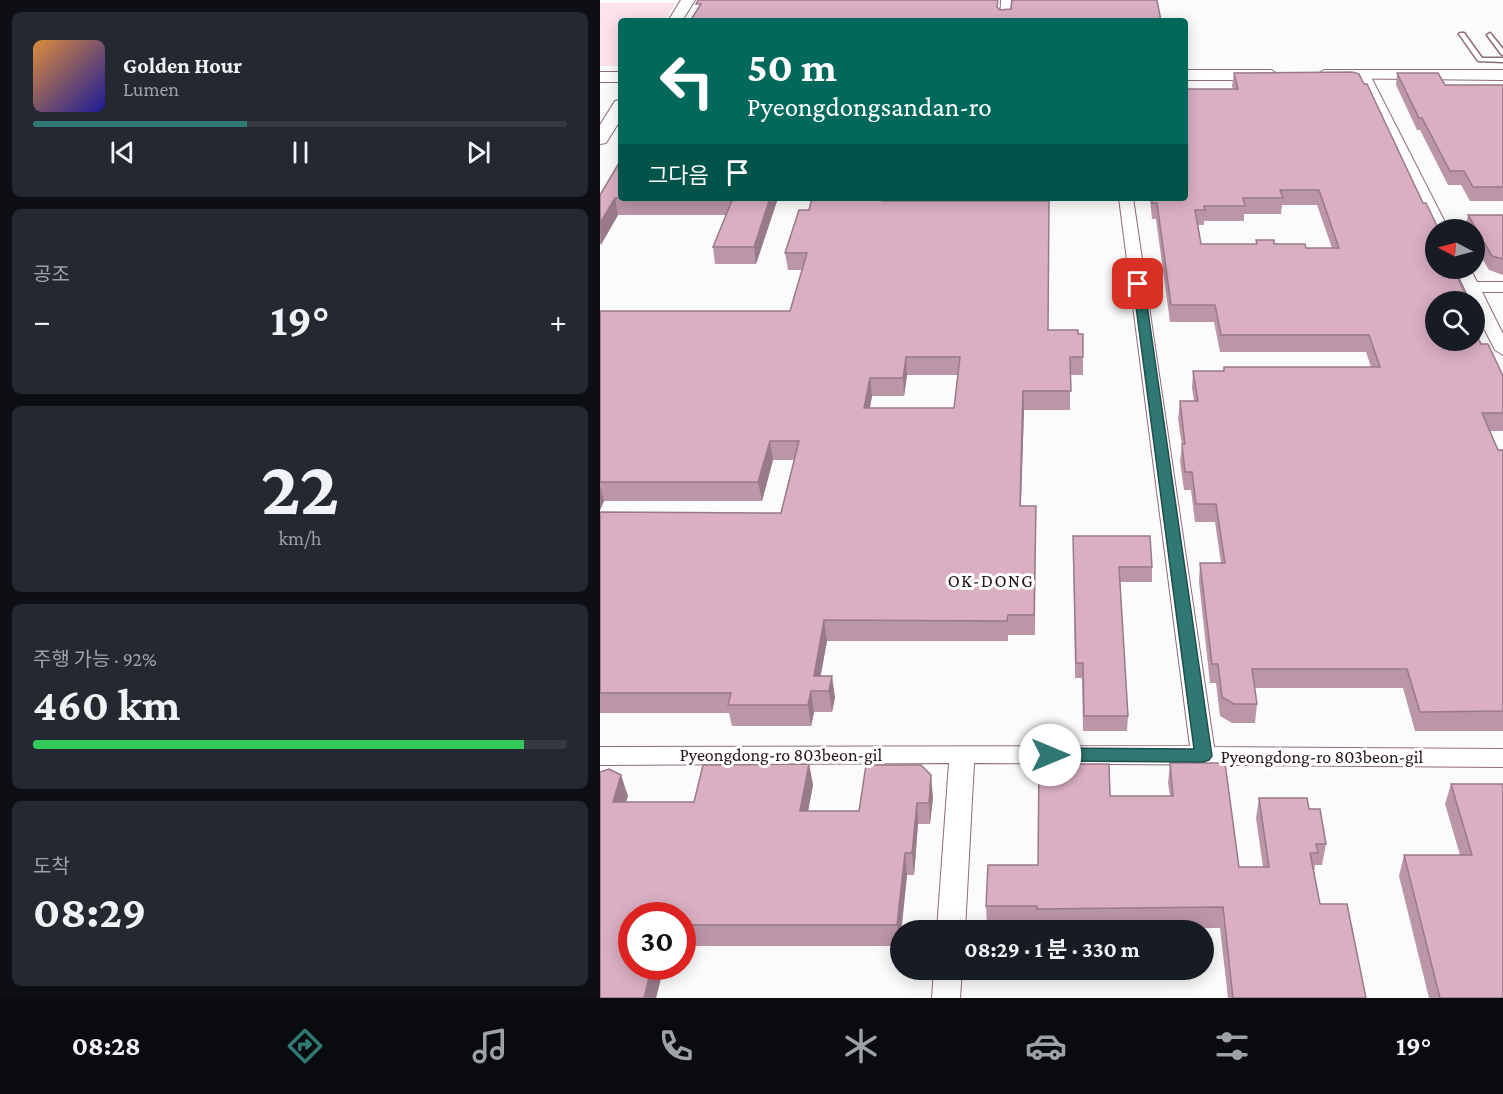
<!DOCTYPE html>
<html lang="ko">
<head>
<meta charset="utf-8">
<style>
	body { margin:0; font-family:"Crimson Pro","Noto Sans KR",serif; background:#242831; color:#f1f3f6; height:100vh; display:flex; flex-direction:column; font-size:22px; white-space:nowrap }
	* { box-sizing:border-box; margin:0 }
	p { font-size:20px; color:#9ea1a6 }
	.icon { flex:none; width:33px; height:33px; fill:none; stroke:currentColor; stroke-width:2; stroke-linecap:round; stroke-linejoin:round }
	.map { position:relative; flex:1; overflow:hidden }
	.sheet { display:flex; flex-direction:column; gap:12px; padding:12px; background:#0d0f14; width:600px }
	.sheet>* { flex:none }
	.banner { position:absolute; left:18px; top:18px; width:570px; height:183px; border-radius:6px; box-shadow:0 3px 15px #0003; background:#00695c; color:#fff; overflow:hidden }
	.needle { width:39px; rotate:276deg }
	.controls { position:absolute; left:825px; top:219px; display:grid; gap:12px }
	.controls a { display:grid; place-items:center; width:60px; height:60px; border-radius:50%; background:#171b24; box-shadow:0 3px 15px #0003; font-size:30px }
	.speed { position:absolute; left:18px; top:902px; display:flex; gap:12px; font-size:30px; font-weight:700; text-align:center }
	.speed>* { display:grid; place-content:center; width:78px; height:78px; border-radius:50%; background:#171b24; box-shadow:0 3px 15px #0003; line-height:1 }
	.speed .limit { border:9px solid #d22; background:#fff; color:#111 }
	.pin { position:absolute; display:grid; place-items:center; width:51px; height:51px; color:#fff; margin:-26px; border-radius:12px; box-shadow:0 3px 9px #0006 }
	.me { position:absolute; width:66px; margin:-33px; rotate:90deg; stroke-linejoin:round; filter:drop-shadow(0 0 4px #0008) }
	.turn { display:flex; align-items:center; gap:21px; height:126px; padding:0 30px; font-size:27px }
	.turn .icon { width:78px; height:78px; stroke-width:2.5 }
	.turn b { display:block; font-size:42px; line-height:51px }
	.then { display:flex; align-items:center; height:57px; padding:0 30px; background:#0003; gap:12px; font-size:22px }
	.big { font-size:45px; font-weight:700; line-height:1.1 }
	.sheet .tile { flex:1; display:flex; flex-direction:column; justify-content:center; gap:9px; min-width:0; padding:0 21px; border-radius:9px; background:#242831 }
	.sheet .dial { align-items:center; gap:0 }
	.dial b { font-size:78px; line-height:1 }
	.song { display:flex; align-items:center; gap:18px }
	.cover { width:72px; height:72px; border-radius:9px; background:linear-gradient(135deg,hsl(30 70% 55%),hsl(240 70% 35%)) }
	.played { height:6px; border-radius:3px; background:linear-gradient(90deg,#2f7874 40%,#363941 40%) }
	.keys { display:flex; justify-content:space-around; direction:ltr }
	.heat { display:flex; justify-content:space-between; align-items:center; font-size:33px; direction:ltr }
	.charge { height:9px; border-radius:4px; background:linear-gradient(90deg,#34c759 92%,#363941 0) }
	.trip { position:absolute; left:290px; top:920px; width:324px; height:60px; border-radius:30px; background:#171b24; box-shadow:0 3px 15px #0003; font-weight:700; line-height:60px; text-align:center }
	.dock { display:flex; height:96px; justify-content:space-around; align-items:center; background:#090b0e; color:#9ea1a6 }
	.dock .icon { width:42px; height:42px }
	.dock .selected { color:#2f7874 }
	.dock b { font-size:27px; color:#f1f3f6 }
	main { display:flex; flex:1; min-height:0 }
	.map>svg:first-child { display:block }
	.green { fill:#fee3ef }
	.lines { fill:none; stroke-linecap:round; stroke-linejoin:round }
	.lane-casing { stroke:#8e6b7b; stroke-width:3 }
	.street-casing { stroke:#8e6b7b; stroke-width:2 }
	.secondary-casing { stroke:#8e6b7b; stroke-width:2 }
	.lane { fill:#fff; fill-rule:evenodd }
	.street { fill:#fff; fill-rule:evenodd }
	.secondary { fill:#fff; fill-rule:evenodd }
	.wall { fill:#bb96a7; fill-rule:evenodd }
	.shaded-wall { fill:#997a88 }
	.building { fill:#daafc2; stroke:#997a88; stroke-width:1.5; fill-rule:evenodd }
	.route { fill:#2f7874; stroke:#1f4e4b; stroke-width:1.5 }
	.labels { text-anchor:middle; stroke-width:6; stroke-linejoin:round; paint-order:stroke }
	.quarter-label { font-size:18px; letter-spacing:1.5px; fill:#22141b; stroke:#fff }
	.near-street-label { font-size:18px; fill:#22141b; stroke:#fff }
</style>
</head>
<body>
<main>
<section class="sheet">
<div class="tile">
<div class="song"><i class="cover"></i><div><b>Golden Hour</b><p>Lumen</p></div></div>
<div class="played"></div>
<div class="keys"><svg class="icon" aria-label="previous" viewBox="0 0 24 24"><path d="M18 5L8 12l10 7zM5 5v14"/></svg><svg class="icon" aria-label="pause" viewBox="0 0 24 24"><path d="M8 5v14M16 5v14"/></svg><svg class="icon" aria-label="next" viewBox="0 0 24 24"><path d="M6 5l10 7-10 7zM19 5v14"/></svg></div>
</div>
<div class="tile"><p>공조</p>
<div class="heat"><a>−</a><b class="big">19°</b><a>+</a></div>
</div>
<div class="tile dial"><b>22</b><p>km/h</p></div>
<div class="tile"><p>주행 가능 · 92%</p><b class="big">460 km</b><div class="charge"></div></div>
<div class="tile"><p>도착</p><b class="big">08:29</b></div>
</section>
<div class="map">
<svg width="903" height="998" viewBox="0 0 903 998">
	<rect width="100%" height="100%" fill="#fbfbfb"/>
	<path class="green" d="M0,3H76L64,21H21V66H0Z"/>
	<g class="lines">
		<g class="lane-casing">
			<path id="lane" d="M860,33H864L882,58H903V62L878,61L859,34Z
				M890,33L903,49V55L901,54L887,35Z"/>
		</g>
		<g class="street-casing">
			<path id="street" d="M401,0H411L410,21H400Z
				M764,71L770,75L849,230H835L758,75Z
				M519,198H533L614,747L903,749V767L374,763L365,930H337L349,763L0,765V747L590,746Z
				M855,268H870L877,282H903V292H882L903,334V355L895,350L874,309V302H871Z
				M334,969H362L360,998H332Z"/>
		</g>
		<g class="secondary-casing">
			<path id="secondary" d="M81,0H95L82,21H68Z
				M585,70H671L679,75L671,80H585Z
				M724,70H903V80L718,78L716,75Z
				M0,72H21V82H0Z
				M21,100V119L6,143L0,144V125L15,101Z"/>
		</g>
		<use href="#lane" class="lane"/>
		<use href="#street" class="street"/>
		<use href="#secondary" class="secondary"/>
	</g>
	<path class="wall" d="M634,73L836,302L881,344L903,376V431H890L898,450H903V731H815L803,688H655L657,704L655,723H632L620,716L616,683H610L599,582L600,563H621L615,522H595L591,490H584L580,461L582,445L578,419L580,401H594L592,388L593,371H623L624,367H771L766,352H620L614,322H570L556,219H552L550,198H585L633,89L632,86ZM682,205H717L732,248H706L656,240V244H601L598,225H604V221H644V214H681Z
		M797,73L845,85H903V201H870L861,185H848L820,130H817L796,85Z
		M0,195L21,198H178L156,264H115L113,247L126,215H18L0,245Z
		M212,198H287V201L448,330L478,334L483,357V375H470V410H424L421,506H436L435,635H408V641H227L220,676L235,697L232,712H214L211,726H132L129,713H0V512L181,513L194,460H173L162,501H4L0,510V311H190L202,270H188L185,253L209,210ZM307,375H358L354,408H270L272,396H304Z
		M868,215H903V275L889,270L874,245V230L865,229Z
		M473,536L552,567V582H520L528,716L527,731H483L482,678H475Z
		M570,763L639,867H663L656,818L659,798L709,809L726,844L722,865H715L714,872L720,904L766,998H628L620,928L438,929V926H387L386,906L438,865L510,796H570L568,783Z
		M209,764L213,785L208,811H259L333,797L330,824H318L314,875H307L300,946H82V915H32L64,966L56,998H0V772L28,796L26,802H94Z
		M851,784H903V998H829L799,876L804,855H860L845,804Z"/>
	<path class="shaded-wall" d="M15,198L18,215L1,245L0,223Z
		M170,198H178L156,264L154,247Z
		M282,198H287L283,217L282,201Z
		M306,357L307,375L304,396L303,378Z
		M270,378L272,396L266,427L264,408Z
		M423,391L424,410L420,526V506Z
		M170,441L173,460L162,501L158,482Z
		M0,486L4,501L0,510Z
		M224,620L227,641L218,691L214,676Z
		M232,676L235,697L232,712L229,691Z
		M211,691L214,712L211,726L208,705Z
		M209,764L213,785L204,832L200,811Z
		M21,775L28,796L19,823L13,802Z
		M331,775L333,797L330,824L329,803Z
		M317,803L318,824L314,875L312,853Z
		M305,853L307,875L301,930H300V946L297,925Z
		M52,966H64L56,998H44Z"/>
	<path class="building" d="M98,0H398L397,7L400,10L411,9L412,0H557L561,21H90L101,4H96Z
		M752,72L759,74L764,84H767L823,203H826L839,230H836V268H853L869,302H836V340H874V329L881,344H888L903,376V413H882L898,450H903V711L820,712L807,669H652L657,704H634L622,697L618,664H612L600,563H625L616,504H596L592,472H585L582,444H585L580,401H598L593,371H624V367H780L769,335H621L615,305H571L557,203H552V198H585V89H638L634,73ZM680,190H719L739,248H706L705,244H674V240H656L657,244H601L595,210H605L604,206H645L643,198H683Z
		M797,73H838L845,85H903V187H873L864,171H850L822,118H819Z
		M19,163H21V198H170L154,247H113L133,198H15L0,223V195Z
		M212,198H282V201H449L448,330H478V334H483V357H470L471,391H423L420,506H436L434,615H408L407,621L224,620L214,676H232L229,691H211L208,705H128L131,693H0V512L181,513L199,441H170L158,482H0V311H190L207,253H185L199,210H209ZM306,357H360L354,408H264L270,378H303Z
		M868,215H903V259L892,256Z
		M473,536H550L552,567H519L528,716H484L483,663H476Z
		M570,763H625L639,867H669L659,798H707L709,809H720L726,844H716L718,853H710L720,904H747L766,998H633L623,907L437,909V906H386L388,865H438L439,764H509L510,796H573Z
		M209,764L200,811H259L266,765H321L331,775L329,803H317L312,853H305L297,925H82V915H32V966H52L44,998H0V772L9,769L21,775L13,802H94L103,765Z
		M851,784H903V998H840L804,855H872Z"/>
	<path class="route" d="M538,281L544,284L612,756L609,760L603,762L450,761L444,759L441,755L444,750L450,748L594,749L533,284Z"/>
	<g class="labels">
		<g class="quarter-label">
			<text x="391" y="587">OK-DONG</text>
		</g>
		<g class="near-street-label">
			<text x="181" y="761">Pyeongdong-ro 803beon-gil</text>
			<text x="722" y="763">Pyeongdong-ro 803beon-gil</text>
		</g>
	</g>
</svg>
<div class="controls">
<a><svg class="needle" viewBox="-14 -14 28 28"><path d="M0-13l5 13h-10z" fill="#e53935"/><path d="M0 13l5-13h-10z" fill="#9ea1a6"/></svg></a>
<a><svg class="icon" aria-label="search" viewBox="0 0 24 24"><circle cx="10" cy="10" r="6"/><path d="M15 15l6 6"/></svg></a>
</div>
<div class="speed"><div class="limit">30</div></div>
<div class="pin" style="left:538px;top:284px;background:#d93025"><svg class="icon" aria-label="arrive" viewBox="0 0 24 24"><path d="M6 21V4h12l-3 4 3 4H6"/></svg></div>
<svg class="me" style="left:450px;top:755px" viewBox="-20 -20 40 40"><circle r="19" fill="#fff"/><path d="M0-13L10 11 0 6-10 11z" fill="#2f7874"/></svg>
<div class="trip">08:29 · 1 분 · 330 m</div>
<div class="banner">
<div class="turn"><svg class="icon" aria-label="left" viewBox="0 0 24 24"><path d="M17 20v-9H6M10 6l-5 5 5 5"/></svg><div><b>50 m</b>Pyeongdongsandan-ro</div></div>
<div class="then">그다음<svg class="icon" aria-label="arrive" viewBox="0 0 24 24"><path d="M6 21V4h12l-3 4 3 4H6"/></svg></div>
</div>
</div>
</main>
<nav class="dock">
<b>08:28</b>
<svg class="icon selected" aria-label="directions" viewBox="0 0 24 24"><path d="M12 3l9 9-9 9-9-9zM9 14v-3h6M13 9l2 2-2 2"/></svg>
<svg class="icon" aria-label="music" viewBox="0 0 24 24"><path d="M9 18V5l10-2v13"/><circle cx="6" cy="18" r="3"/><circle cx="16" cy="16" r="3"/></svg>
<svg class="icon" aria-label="phone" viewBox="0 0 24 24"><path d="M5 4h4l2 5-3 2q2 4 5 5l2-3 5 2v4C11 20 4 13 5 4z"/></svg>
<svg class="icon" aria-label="climate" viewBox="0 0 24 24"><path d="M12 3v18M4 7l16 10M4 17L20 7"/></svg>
<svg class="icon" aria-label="car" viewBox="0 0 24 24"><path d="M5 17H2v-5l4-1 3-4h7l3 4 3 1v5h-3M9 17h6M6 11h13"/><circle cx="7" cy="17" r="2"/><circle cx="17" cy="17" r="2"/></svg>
<svg class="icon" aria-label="filters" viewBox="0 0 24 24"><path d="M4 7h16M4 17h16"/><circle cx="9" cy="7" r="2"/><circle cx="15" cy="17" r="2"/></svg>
<b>19°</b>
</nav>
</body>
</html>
